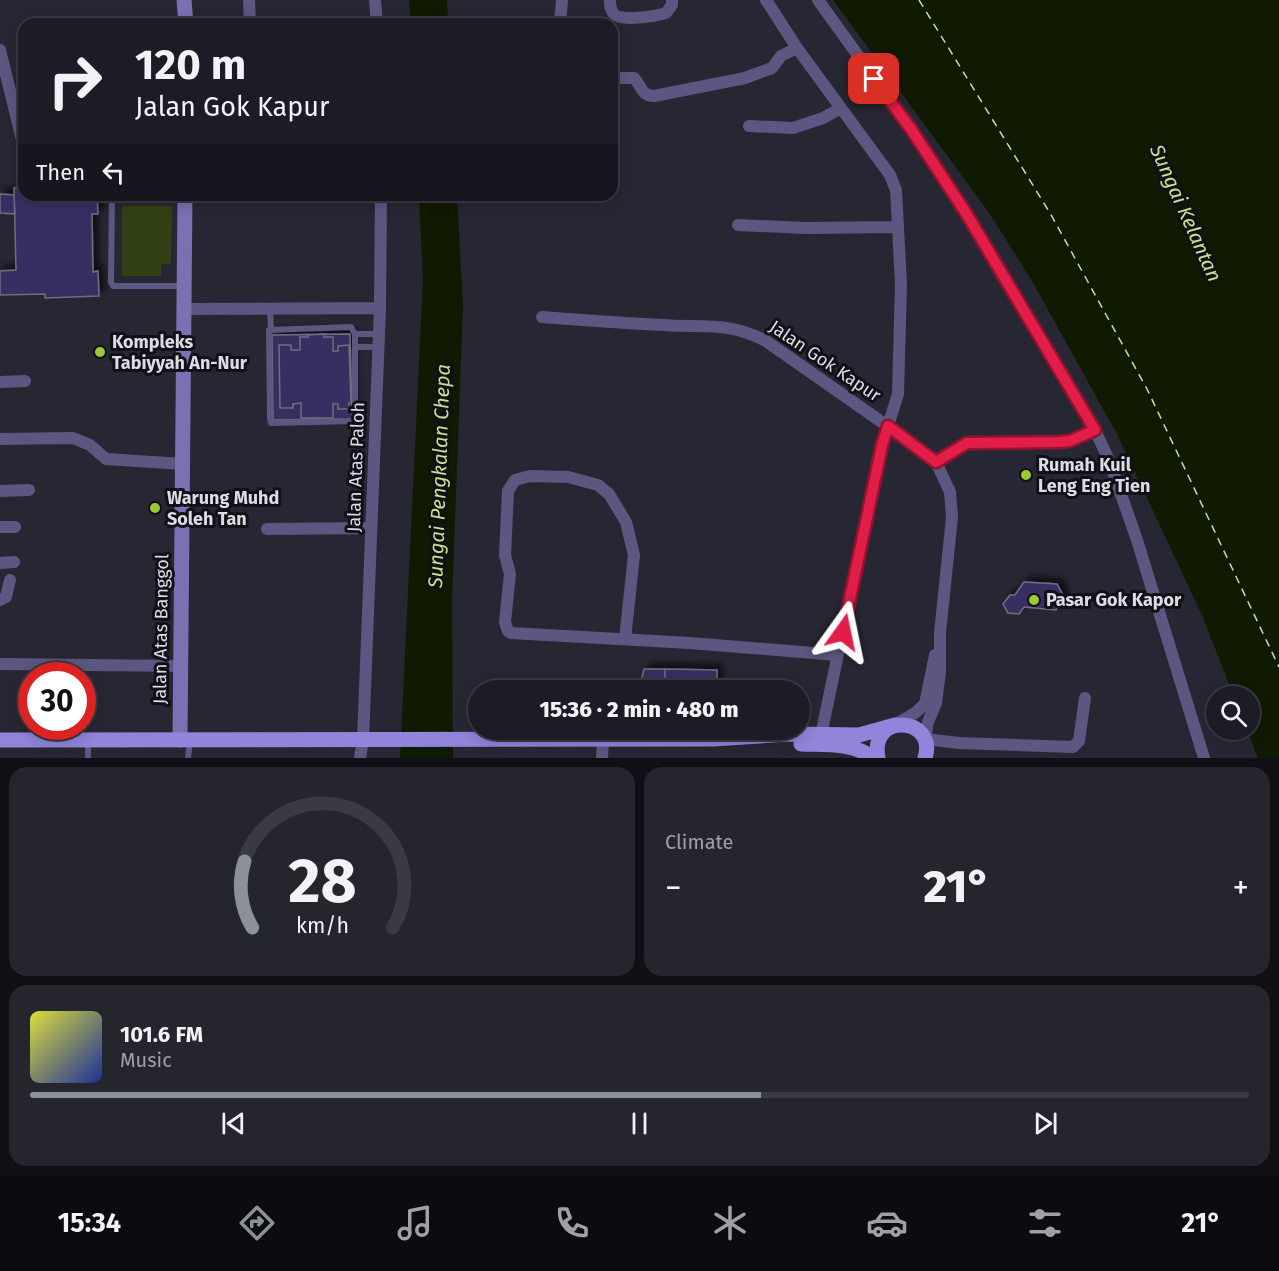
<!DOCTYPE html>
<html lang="en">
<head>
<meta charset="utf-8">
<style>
	body { margin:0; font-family:"Fira Sans",sans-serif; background:#25252e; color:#f1f3f6; height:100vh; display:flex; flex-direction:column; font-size:22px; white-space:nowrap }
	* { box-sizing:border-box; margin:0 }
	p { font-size:20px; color:#a0a1a7 }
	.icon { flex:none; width:33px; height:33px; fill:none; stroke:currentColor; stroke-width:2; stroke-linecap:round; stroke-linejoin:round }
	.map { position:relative; height:758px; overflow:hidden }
	.panel { display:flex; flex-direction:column; gap:9px; padding:9px; background:#100f15; flex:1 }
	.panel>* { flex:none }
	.hud { position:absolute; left:18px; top:18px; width:600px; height:183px; border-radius:18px; box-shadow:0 3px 15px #0003,0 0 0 2px #3b3a43; background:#1d1c26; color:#f1f3f6; overflow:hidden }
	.tools { position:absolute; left:1206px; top:686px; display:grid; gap:12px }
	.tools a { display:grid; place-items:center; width:54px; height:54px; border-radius:50%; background:#1d1c26; box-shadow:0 3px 15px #0003,0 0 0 2px #3b3a43; font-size:30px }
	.speed { position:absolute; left:18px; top:662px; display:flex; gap:12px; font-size:30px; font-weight:700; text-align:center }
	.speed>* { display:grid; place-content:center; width:78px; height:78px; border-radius:50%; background:#1d1c26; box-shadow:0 3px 15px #0003,0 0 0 2px #3b3a43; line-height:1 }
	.speed .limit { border:9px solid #d22; background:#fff; color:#111 }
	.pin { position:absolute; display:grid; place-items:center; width:51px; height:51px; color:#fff; margin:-26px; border-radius:12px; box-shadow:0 3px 9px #0006 }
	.me { position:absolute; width:66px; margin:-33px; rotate:12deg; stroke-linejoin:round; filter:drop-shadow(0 0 4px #0008) }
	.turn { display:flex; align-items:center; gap:21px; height:126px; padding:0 18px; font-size:27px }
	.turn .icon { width:78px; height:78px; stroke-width:2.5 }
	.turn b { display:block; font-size:42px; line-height:51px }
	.then { display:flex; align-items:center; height:57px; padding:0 18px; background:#0003; gap:12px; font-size:22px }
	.big { font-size:45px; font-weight:800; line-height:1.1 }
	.panel .widget { flex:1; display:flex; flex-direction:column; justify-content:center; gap:9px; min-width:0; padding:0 21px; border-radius:18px; background:#25252e }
	.panel .dial { align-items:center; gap:0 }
	.dial svg { height:156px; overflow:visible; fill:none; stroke:#3b3a43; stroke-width:7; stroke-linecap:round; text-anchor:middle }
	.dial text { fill:#f1f3f6; stroke:none }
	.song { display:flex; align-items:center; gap:18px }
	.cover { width:72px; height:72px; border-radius:9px; background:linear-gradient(135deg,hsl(60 70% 55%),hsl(230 70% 35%)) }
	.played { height:6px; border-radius:3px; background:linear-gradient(90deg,#8c9099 60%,#3b3a43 60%) }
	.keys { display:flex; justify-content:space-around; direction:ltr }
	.heat { display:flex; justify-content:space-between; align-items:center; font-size:33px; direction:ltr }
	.panel .tiles { flex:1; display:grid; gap:9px; grid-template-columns:1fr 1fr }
	.widget:last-child { grid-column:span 2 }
	.trip { position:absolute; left:468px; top:680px; width:342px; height:60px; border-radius:30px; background:#1d1c26; box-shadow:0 3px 15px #0003,0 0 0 2px #3b3a43; font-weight:800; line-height:60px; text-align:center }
	.tab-bar { display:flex; height:96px; justify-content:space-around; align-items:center; background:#0c0b0f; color:#a0a1a7 }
	.tab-bar .icon { width:42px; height:42px }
	.tab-bar .active { color:#8c9099 }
	.tab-bar b { font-size:27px; color:#f1f3f6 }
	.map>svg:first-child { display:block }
	.green { fill:#324114 }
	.water { fill:#101a00 }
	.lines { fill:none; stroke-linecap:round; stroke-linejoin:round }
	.ferry { stroke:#c4e58e; stroke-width:1.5; stroke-dasharray:8 6; stroke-linecap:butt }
	.building { fill:#382e62; stroke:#6f6e7e; stroke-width:1.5; filter:url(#shadow) }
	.service { stroke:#5c5781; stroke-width:6 }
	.minor { stroke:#5c5781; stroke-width:12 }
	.secondary { stroke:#7a71b3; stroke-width:15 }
	.primary { stroke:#9184da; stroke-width:15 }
	.route-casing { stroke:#92132f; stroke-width:15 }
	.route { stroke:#e11d48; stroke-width:10 }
	.poi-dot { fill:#9bcb33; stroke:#101016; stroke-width:2 }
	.labels { text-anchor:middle; stroke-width:6; stroke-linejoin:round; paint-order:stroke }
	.poi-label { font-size:18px; font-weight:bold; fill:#dcdce5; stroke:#101016; text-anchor:start }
	.street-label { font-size:18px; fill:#dcdce5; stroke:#101016 }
	.water-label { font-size:20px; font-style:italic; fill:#c4e58e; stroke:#101016 }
</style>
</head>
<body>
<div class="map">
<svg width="1279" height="758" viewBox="0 0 1279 758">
	<defs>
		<filter id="shadow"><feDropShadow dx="5.5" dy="-5.5" stdDeviation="3" flood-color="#0009"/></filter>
	</defs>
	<rect width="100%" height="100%" fill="#272633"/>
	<path class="green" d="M122,206H172L171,264H161V276H122Z"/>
	<path class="water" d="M409,0H447L448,24H411Z
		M833,0H1279V758H1258L1247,729H1250V696H1234L1201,613L1117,434L1032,281L990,214Z
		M419,195H457L463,305L452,601L453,758H400L423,280Z"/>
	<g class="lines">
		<path class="ferry" d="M919,0L1050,213L1147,389L1279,667"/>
	</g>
	<path class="building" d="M24,187V195H97L98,214H92L93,272L98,271L99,296L45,298V294L0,295V271L16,270L14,188Z
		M0,194L14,195L15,214L0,213Z
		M324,334V337H333V351H338V346L349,345L351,403H349V409H338V404H333V418H301V403L293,404V408H280L279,345H291V350H300V337H308V335Z
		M350,334L352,419L273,420L272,335Z
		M1024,582L1057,584L1064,597L1056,610L1024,607L1019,614L1008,613L1003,604L1010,595H1015Z
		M644,669H665V690H639Z
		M665,669L717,670V690H665Z"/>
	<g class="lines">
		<path class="service" d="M112,195L111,282L113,286H184
			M270,309L271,329
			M351,327L355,334V421L271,423L270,418L269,330Z
			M355,334H379
			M355,347H378
			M88,758V740
			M188,758L190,741"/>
		<path class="minor" d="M249,0L250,24
			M375,0L377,24
			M610,0C610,5 610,10 614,14C620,22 656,16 666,13L672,5V0
			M766,0L797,48L890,175L896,190L901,284L898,394L882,445L821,735
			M818,0L911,129L966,213L1092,424L1109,460L1137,540L1204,758
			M560,24L562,0
			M0,50L24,148
			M612,78H634C642,86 641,96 654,96L745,78L772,68L781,56L797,48
			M749,126L793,128L823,118L841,108
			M738,225L806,228L897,227
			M184,309L380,308
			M542,317C582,320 622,323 662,325C704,328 727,321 766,341L923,451L936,462L950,492L952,517L940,633V672L936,703L928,722L925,739L959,743L1073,747L1079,741L1085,698
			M0,382L25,381
			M0,439L73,438L90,445L106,459L183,464
			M936,462L967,443L1059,442L1070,440L1095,431
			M0,491L29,490
			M0,527H15
			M267,529L371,528
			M0,563L14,562
			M0,600L6,597L10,580
			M625,639L634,555L626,522L609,494L598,485L568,477L530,476L515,480L508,491L505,555L510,574L505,622L508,631L511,633L690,643L838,655
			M0,664L181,666
			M895,725L915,713L925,704L935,655
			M360,758L363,740L380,308L381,195
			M602,758L603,739"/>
		<path class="secondary" d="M184,0L186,24
			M180,740L185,195"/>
		<path class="primary" d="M0,740L714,739L789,734L859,735L895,725
			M801,744C825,745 853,742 873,758
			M878,758C869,711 938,717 925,758"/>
	</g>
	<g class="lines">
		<g class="route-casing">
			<path id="route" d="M843,632L882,445L888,426L936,462L967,443L1059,442L1070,441L1095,430L966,213L911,129L874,79"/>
		</g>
		<use href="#route" class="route"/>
	</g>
	<g class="poi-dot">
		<circle cx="100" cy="352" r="6"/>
		<circle cx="1026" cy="475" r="6"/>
		<circle cx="155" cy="508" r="6"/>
		<circle cx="1034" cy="600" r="6"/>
	</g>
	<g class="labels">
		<g class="poi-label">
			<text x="112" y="348">Kompleks<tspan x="112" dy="21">Tabiyyah An-Nur</tspan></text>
			<text x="1038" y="471">Rumah Kuil<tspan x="1038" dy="21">Leng Eng Tien</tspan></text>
			<text x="167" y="504">Warung Muhd<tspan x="167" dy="21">Soleh Tan</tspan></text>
			<text x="1046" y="606">Pasar Gok Kapor</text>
		</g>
		<g class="street-label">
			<text transform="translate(825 361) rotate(34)" y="6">Jalan Gok Kapur</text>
			<text transform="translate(356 467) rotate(-88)" y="6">Jalan Atas Paloh</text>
			<text transform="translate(161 629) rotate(-89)" y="6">Jalan Atas Banggol</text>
		</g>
		<g class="water-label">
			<text transform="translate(1186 213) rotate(66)" y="7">Sungai Kelantan</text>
			<text transform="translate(439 476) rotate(-88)" y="7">Sungai Pengkalan Chepa</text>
		</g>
	</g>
</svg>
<div class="tools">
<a><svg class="icon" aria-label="search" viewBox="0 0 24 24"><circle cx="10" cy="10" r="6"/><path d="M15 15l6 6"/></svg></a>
</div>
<div class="speed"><div class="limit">30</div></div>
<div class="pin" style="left:874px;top:79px;background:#d93025"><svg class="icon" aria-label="arrive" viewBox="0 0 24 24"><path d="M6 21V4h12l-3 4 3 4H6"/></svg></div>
<svg class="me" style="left:843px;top:632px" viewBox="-20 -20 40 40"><path d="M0-17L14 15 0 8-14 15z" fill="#e11d48" stroke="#fff" stroke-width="4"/></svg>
<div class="trip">15:36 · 2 min · 480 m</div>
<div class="hud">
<div class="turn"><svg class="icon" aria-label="right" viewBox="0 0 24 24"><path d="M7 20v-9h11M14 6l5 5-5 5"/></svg><div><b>120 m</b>Jalan Gok Kapur</div></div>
<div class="then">Then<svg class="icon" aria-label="left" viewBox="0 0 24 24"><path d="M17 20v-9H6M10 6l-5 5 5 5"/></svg></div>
</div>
</div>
<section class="panel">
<div class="tiles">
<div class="widget dial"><svg viewBox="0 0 100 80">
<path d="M14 69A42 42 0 1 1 86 69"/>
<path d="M14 69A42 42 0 0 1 10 35" stroke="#8c9099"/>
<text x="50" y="56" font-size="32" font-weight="700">28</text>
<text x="50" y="72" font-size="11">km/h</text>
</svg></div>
<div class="widget"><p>Climate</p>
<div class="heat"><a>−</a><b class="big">21°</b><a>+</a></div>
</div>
<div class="widget">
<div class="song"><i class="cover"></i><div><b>101.6 FM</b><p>Music</p></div></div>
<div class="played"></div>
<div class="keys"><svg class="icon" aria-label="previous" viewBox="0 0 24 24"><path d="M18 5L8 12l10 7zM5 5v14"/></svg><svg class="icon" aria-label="pause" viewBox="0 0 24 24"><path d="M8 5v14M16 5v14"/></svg><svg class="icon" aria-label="next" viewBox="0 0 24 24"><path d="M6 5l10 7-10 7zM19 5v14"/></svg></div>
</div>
</div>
</section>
<nav class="tab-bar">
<b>15:34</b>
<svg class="icon active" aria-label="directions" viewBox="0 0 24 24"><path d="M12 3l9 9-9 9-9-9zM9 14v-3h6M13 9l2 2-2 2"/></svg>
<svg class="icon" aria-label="music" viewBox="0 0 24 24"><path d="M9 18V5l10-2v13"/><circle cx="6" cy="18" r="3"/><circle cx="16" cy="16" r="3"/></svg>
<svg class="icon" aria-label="phone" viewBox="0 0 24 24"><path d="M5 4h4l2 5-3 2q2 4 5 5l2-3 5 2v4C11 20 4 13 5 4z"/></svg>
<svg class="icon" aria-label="climate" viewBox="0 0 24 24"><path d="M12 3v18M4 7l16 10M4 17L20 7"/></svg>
<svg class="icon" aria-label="car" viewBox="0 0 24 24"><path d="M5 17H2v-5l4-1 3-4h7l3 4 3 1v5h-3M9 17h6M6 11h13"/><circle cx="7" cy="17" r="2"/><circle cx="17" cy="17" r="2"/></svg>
<svg class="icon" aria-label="filters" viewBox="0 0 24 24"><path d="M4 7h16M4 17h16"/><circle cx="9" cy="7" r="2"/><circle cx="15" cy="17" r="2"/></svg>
<b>21°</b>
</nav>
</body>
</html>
